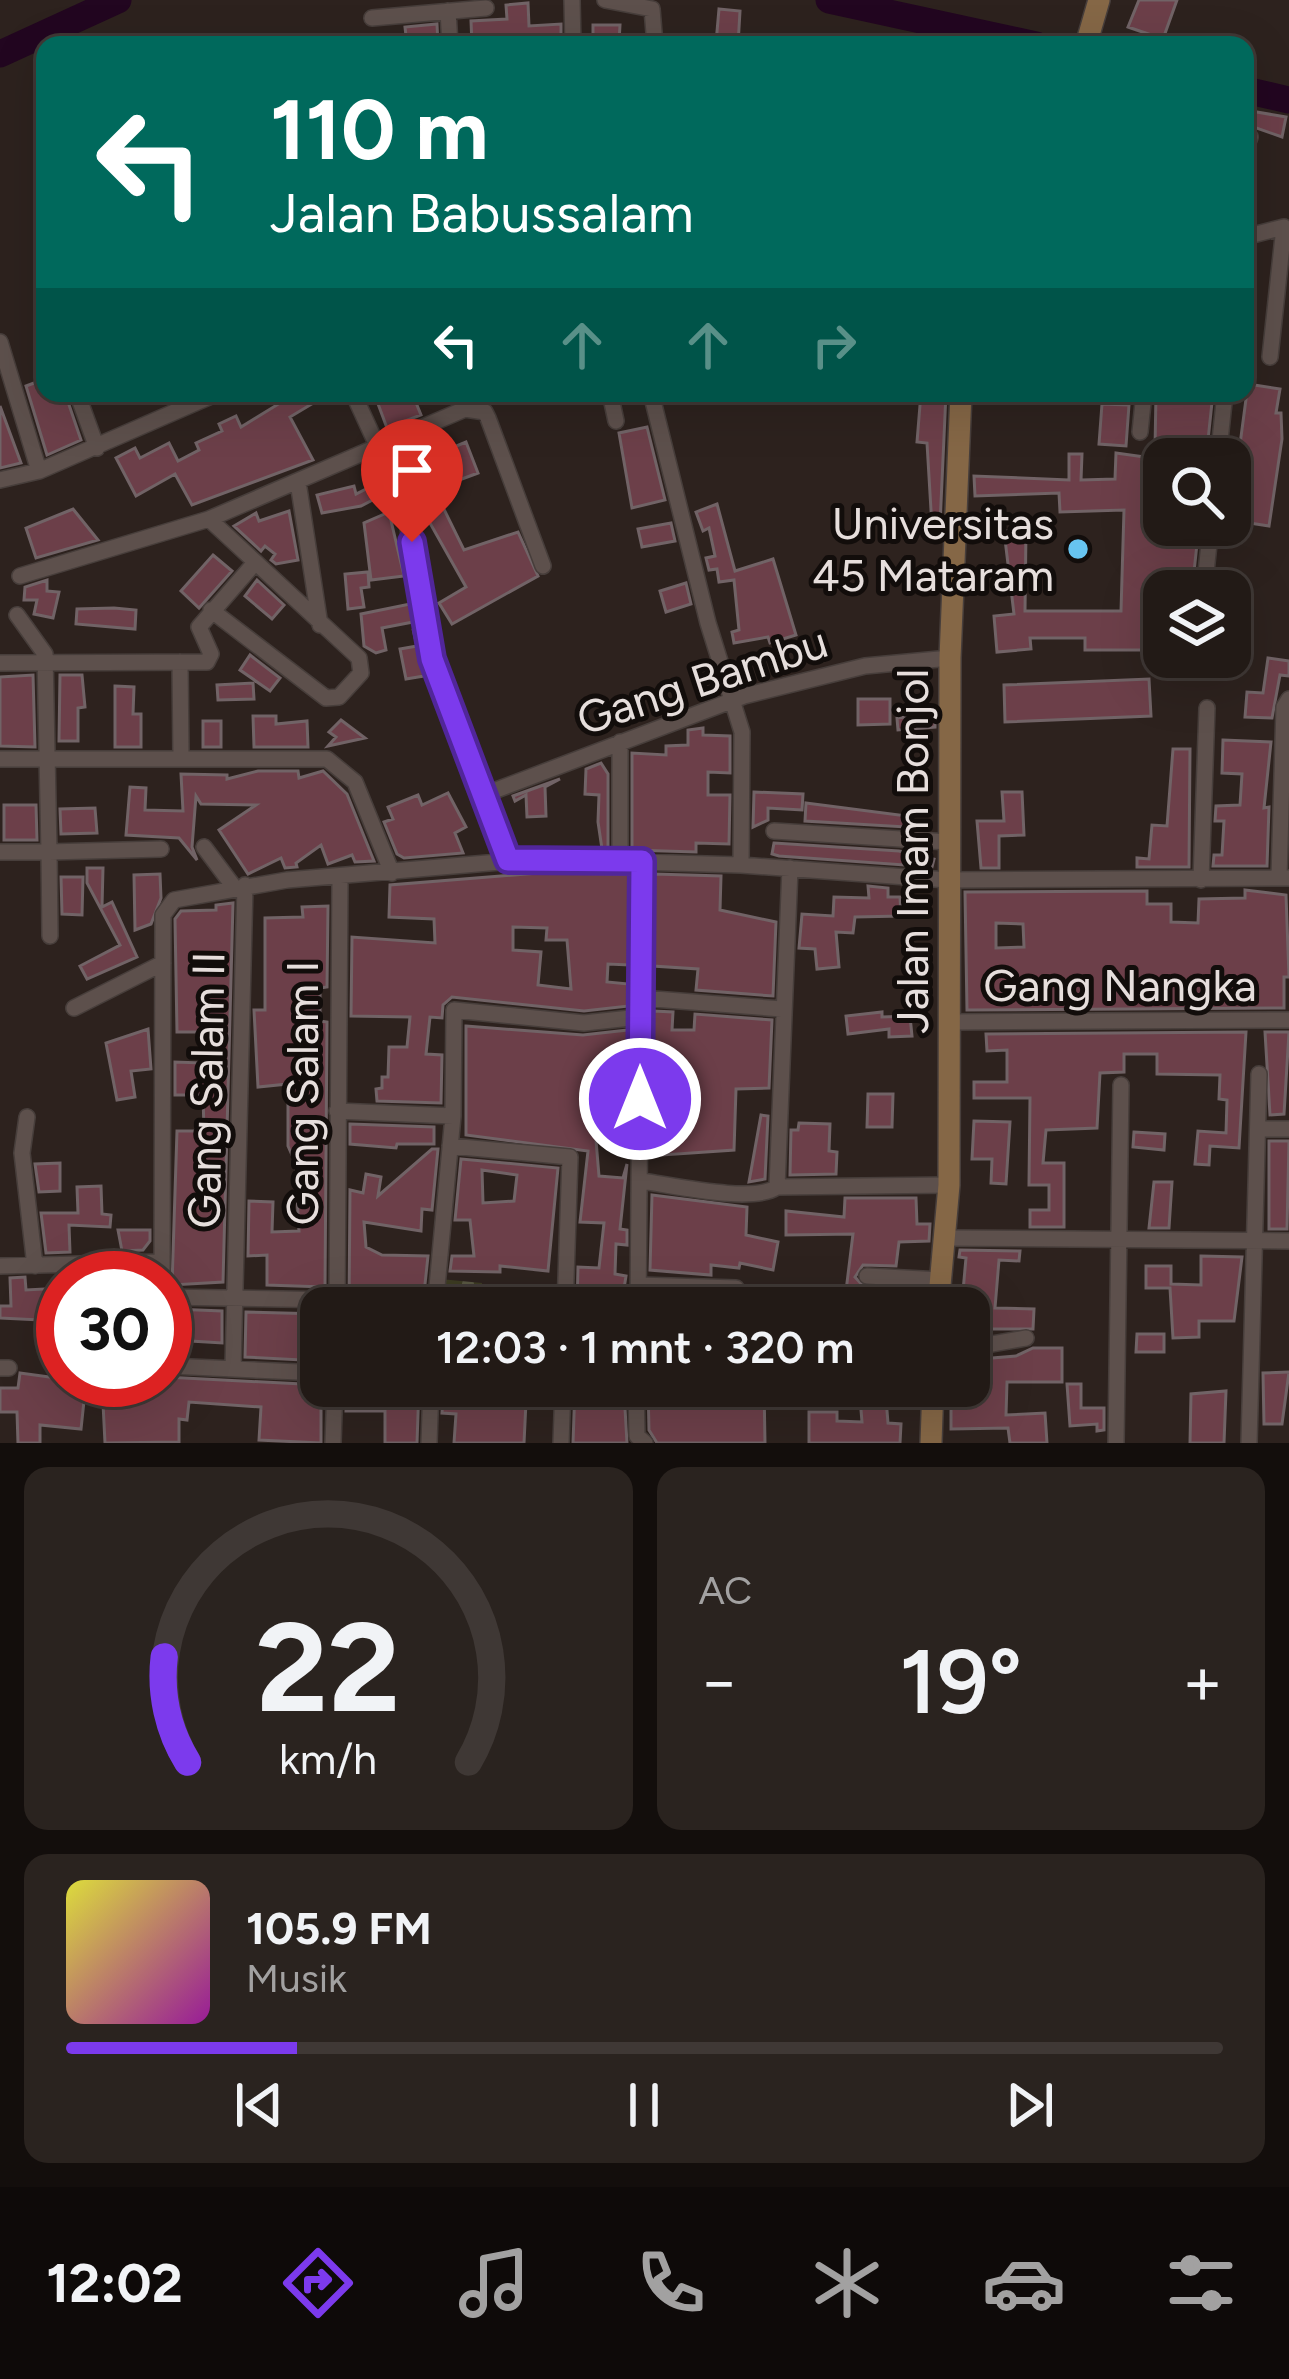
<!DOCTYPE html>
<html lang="id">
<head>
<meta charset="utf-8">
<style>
	body { margin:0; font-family:Figtree,sans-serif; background:#2a231f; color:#f1f3f6; height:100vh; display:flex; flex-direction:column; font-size:45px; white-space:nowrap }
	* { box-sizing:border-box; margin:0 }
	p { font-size:39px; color:#a2a1a1 }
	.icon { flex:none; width:66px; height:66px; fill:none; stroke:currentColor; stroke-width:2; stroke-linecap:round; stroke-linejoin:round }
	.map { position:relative; height:1443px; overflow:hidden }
	.side { display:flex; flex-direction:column; gap:24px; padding:24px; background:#130e0c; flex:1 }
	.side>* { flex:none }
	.hud { position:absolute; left:36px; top:36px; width:1218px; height:366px; border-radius:24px; box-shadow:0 12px 48px #0002,0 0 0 3px #3f3835; background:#00695c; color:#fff; overflow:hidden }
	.tools { position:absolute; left:1143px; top:438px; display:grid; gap:24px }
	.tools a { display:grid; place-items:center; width:108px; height:108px; border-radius:24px; background:#221a16; box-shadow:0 12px 48px #0002,0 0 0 3px #3f3835; font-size:60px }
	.speed { position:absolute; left:36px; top:1251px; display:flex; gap:24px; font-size:60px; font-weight:700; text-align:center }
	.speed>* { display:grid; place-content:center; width:156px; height:156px; border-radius:50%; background:#221a16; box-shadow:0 12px 48px #0002,0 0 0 3px #3f3835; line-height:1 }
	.speed .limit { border:18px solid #d22; background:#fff; color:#111 }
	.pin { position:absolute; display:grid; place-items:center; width:102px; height:102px; color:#fff; margin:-123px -51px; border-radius:50% 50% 50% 0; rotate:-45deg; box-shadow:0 0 12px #0007 }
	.pin .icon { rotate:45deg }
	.me { position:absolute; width:132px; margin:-66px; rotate:0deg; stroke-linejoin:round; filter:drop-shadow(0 0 9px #0008) }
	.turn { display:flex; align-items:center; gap:42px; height:252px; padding:0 36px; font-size:54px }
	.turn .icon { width:156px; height:156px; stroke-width:2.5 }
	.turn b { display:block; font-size:84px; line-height:102px }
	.lanes { display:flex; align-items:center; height:114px; padding:0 36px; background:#0003; justify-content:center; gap:60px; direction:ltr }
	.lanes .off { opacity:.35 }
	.big { font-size:90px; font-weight:600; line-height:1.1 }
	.side .tile { flex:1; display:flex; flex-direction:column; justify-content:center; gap:18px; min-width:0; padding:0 42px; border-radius:24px; background:#2a231f }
	.side .dial { align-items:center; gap:0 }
	.dial svg { height:312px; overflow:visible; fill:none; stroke:#3f3835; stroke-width:7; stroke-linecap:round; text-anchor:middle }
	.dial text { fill:#f1f3f6; stroke:none }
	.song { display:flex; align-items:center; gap:36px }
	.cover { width:144px; height:144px; border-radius:18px; background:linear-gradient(135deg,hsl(60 70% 55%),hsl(300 70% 35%)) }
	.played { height:12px; border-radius:6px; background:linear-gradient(90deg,#7c3aed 20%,#3f3835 20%) }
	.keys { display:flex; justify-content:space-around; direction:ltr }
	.heat { display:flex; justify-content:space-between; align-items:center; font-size:66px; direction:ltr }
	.side .tiles { flex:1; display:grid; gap:24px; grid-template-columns:1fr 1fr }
	.tile:last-child { grid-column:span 2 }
	.trip { position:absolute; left:300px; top:1287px; width:690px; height:120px; border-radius:24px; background:#221a16; box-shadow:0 12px 48px #0002,0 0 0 3px #3f3835; font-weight:600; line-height:120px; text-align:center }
	.tab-bar { display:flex; height:192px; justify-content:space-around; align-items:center; background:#0e0a09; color:#a2a1a1 }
	.tab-bar .icon { width:84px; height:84px }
	.tab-bar .selected { color:#7c3aed }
	.tab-bar b { font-size:54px; color:#f1f3f6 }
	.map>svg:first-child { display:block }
	.cemetery { fill:url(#cemetery-stones) }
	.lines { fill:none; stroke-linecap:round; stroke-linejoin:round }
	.river { stroke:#220620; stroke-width:27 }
	.building { fill:#6c3f49; stroke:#716366; stroke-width:3; fill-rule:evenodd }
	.minor-casing { stroke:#473e3b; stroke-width:18 }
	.secondary-casing { stroke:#473e3b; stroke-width:24 }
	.minor { stroke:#5d504c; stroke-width:15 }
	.secondary { stroke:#856746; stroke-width:21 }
	.route-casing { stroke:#51269a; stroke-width:30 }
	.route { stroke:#7c3aed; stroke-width:21 }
	.poi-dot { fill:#67c4f0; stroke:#120d0b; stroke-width:4.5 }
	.labels { text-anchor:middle; stroke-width:10; stroke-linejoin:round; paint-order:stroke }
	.poi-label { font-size:45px; fill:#e6dedc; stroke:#120d0b; text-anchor:end }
	.street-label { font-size:45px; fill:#e6dedc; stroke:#120d0b }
</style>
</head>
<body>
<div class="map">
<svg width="1289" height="1443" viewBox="0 0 1289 1443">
	<defs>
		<pattern id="cemetery-stones" width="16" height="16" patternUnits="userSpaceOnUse" patternTransform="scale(3)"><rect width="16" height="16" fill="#3c3b22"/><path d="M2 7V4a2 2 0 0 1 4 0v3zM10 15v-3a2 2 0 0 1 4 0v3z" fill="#585742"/></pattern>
	</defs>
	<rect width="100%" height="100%" fill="#2d221e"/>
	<path class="cemetery" d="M440,1279L482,1283L481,1308H440Z"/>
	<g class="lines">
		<path class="river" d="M829,0L1036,45
			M0,54L118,0
			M1245,90L1289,100"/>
	</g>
	<path class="building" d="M1139,0H1177L1163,39L1128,27Z
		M528,3L529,26L561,24V45H472L471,21L507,19L506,5Z
		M719,9L740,11L738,45L716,43Z
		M437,24L438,45H407L405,27Z
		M593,25H620L619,42L593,41Z
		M1245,110L1286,117L1282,137L1245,124Z
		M45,379V393H65L81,440L47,455L26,386Z
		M1248,384L1280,389L1276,413H1281L1282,439L1269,526L1230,520Z
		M282,393H330L290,417L313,460L192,505L175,474L136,496L116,458L135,448L140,458L169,443L178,461L199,450L196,443L222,431L219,424L236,416L241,427L285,400Z
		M374,393H412L421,415L387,428Z
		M921,393H946L940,525L932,527L927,443L917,442Z
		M1156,393H1213L1206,459L1155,449Z
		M1102,404L1129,405L1126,446L1099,444Z
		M0,406L21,463L0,468Z
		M647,427L665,500L632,508L619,433Z
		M466,442L478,473L451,483L439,453Z
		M1116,453L1152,458L1149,479H1144L1147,516L1164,517V525H1199L1192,591H1162V600L1156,599V650H1085V638H1030L1031,649L997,652L994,616L1014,614L1004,531L1026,530L1025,611H1121L1124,510L1060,512L1059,493L975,496L974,476L1069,480V454H1082L1081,480L1115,479Z
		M380,482L386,493L361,506L322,513L317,495L354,486L356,494Z
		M436,493L464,550L518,532L538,576L452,624L439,603L466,587L417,500Z
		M717,504L735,571L773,559L796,635L770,643L768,637L734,643L732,632L739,630L734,580L719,582L717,569L709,570L706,558L715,556L709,528L703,531L696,512Z
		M73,509L98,540L36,558L26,528Z
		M289,511L298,560L276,564L271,560L275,554L265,546L261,551L234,526L256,513L259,521Z
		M389,512L404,576L371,580L364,523Z
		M671,523L675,541L642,547L638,529Z
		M213,555L232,571L199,608L181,591Z
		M368,572L369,587L361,588L364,607L348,609L345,574Z
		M47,580V591L59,592L53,618L34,614L37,600H24L25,587Z
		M257,580L284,605L272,619L245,596Z
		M686,583L691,604L666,612L660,591Z
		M410,604L413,622L382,628L386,650L376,653L364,646L361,614Z
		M114,608L136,610L135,629L76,624L77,609Z
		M413,629L424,676L406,679L400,649L417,646Z
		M250,655L280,678L270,691L240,670Z
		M1268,658L1289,661V676L1280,675L1272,718L1245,717L1247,692L1263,693Z
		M33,675L35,747L0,746V677Z
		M60,675H82L85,707L78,708V741H59Z
		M1149,679L1151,716L1005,722L1004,685Z
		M253,683L254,699L218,700L217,685Z
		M115,686L134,687L133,714H141V747H115Z
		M858,699H890V724L858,725Z
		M935,714V727L898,730L897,718Z
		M253,716H276V724L307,721L308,747H254Z
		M341,720L365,738L328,746L336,737L329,732Z
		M203,721H221V747H203Z
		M703,728V735L730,736V773L708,772V795H730L729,844L696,843V852L632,850V753L666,755V746L688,745V730Z
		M1223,740L1271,742L1264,808L1269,807L1267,866H1213L1214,855H1222L1224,821H1215L1216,806L1240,805L1242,774L1222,773Z
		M1173,749H1190L1189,867H1137V858L1149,859L1152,825L1167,826Z
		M601,763L608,774V849H602L598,822L599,795L585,794L586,769Z
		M258,771H298L299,778L323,771L347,794L374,861L355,862L352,855L328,864L321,845L296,863L297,867L285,868L281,858L248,874L219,830L256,805L201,804L196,796L192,847L197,860L179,838L126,835L130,787L146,788L145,810L183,811L181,774L227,775V779Z
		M560,779L545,787L546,816L527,817L526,795L515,801L513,796Z
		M754,792L803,794L802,810L768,808V820L753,827Z
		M1002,792H1022L1024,835L999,836V868H981L977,821H1004Z
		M448,793L466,827L455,833L463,853L404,858L397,854L384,822L393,819L388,807L418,795L422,805Z
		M806,803L907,816L906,827L805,821Z
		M4,805H36L37,840H4Z
		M95,808L97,833L61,834L60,809Z
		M774,843L899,851L934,859L932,867L779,856L772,854Z
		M87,868H103L102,907L112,902L137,957L87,979L80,966L120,945L87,883Z
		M539,873L630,874L629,965L608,964L607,982L629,984V1006L584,1011L452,997L443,1005L442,1018L430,1017L426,1054L442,1055L441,1103L377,1101L376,1089L382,1088V1077H388L389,1047H407L410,1017L351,1016L352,937L435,943L434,919L389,917L390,885ZM513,927L547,928L546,940H567L571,989L538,985L541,952L513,950Z
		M160,874L161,898L151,924L135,930L134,875Z
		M654,874L721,876L720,910L776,922L773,996L696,990L698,969L653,966Z
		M61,877H83L82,915L62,914Z
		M868,886L888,888V897H900L901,916L855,917L853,933L836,932L839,967L817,969L815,949L799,948L802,914L833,916L834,897L869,898Z
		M1245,890L1286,895L1289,977H1284V1008L967,1010L965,892L1147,891V904H1171V922L1198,923L1199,899L1245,898ZM996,923L1023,924L1024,947L996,948Z
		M233,903L223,1282L172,1285L177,1131H204L203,1095H175V1062L202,1063V1032H177L175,919L181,911L216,910V905Z
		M328,906L327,987L320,988V1021L327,1022L325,1287L267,1285V1255L248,1256L249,1201L273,1202L272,1232L299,1231L295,1162L288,1146V1084L258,1087L254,1010H265V918L303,917L302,907Z
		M653,1011L673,1012L672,1030H694L695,1014L772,1020L769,1088L736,1089L734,1150L663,1155L665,1136H652Z
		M882,1012V1017L910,1016L912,1036L889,1037V1029L848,1034L846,1016Z
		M466,1026L583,1035L628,1030V1094L612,1088L611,1095L601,1096L596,1140L599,1176L623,1178L627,1164L620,1229L627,1230V1245L616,1244L615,1274L626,1276L621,1308H577L578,1267L599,1268L604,1223L580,1222L588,1151L466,1135Z
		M148,1029L151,1069L131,1071L135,1097L117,1100L106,1043Z
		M1246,1032L1239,1148L1210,1146L1209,1165L1195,1164L1198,1131L1226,1133L1227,1100L1219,1099L1220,1075L1157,1074V1054H1124V1072L1100,1073L1097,1128L1046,1130L1043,1163H1064V1227H1030V1210H1049V1185H1029L1030,1098H974V1082H1007V1050L987,1051L986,1034Z
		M1265,1032H1289L1284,1114L1270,1115Z
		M868,1094H893L892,1127H867Z
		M761,1115L768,1116L765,1179L749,1182Z
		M974,1121L1010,1122L1006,1184L991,1183L992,1159H972Z
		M799,1123L830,1124L829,1151L837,1152L836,1174L790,1175L791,1130H798Z
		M350,1124L434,1127V1144H397L396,1148L350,1144Z
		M1134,1132L1165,1134L1164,1150L1133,1147Z
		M1269,1141H1289L1287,1229H1269Z
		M432,1149H438L432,1210L422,1209L421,1231L364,1222L366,1247L382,1255L428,1256L423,1303H415V1308L349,1307L350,1190L363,1193L366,1174L381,1177L378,1196Z
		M461,1159L558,1168L548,1271L500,1266V1272L450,1271L452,1256H474L470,1220H455ZM482,1170L517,1175L514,1201L483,1203Z
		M60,1163V1191L39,1192L35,1164Z
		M1154,1182H1172L1169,1228H1149Z
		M101,1186L102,1214L111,1215L110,1227L69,1225L70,1252L46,1253L41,1213H78L77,1187Z
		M652,1195L747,1207L746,1235L778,1242L773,1270L740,1263L739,1268L711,1265V1275L650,1270Z
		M845,1198H916L917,1224H930L929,1241L899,1242L896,1266L863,1265L855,1277L865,1288L924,1291V1301L845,1299L853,1234L786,1235V1211L844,1217Z
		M118,1230H150V1241L143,1250L122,1251Z
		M960,1250L1020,1251L1019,1261L999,1260L995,1308L1034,1309L1033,1329H980L981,1292L963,1291L966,1258L959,1257Z
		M1201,1256L1242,1257L1234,1321H1199V1337L1173,1338L1170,1288H1146V1266H1171V1284L1201,1285Z
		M25,1277L26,1290L62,1288L60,1321L0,1318V1306H11L10,1278Z
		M173,1309L222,1311V1343L191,1341V1330L173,1331Z
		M246,1312L321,1314V1361L245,1357Z
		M1137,1334H1164V1352H1136Z
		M1033,1348H1062V1382H1007L1006,1415L1045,1413L1047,1443H1010L1008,1428L951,1429V1386H969V1360L1016,1356Z
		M1289,1372L1282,1424H1264L1263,1373Z
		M20,1373L86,1382L81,1429L40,1425V1443H18L17,1412H0V1388H18Z
		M165,1377L321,1385V1443L259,1440L261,1407L189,1402L187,1420L179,1419V1442L105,1443L102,1383Z
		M1067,1384H1081V1408H1104V1430L1097,1431V1424L1070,1426Z
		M347,1386H381V1399L407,1398V1387L419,1386L417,1443H385V1411H346Z
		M495,1386H551L550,1406L526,1402L524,1443H454L456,1414L442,1413L443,1399L492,1400Z
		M648,1386L732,1394V1386H764L765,1443H657L649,1430Z
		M859,1386H885L888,1423L901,1424L900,1443H809V1412H837V1421L862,1422Z
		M575,1387L624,1391L627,1443H573Z
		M1226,1391L1224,1443H1190L1191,1394Z"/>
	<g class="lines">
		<g class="minor-casing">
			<path id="minor" d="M572,0L573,45
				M605,0L652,9L655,45
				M448,11L450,45
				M372,18L486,8
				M1245,150L1250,137
				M1245,237L1284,227L1270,357
				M0,342L39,471
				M77,393L97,448
				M353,393L403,502L432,659L508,860
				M610,393L616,421
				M651,393L708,623L742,732L741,865
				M1140,432L1144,393
				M1218,459L1225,393
				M0,480L39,471L218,393
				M298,482L320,625
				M209,519L359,658L361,673L339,697L326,698L211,610
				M20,576L209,519L465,409L485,412L488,418L543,566
				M1204,591L1211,525
				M17,615L45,654L49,852L161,849
				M180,662L181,757
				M0,663L207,662L211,654L199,627L253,565
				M0,759H327L355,782L392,873
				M483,795L744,696L865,666L950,658
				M774,831L948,842
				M204,847L234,887
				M0,852H49L50,936
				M620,860V742
				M1279,878L1284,707L1289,699
				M1201,880L1207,708
				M641,998L782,1009
				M74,1008L163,963
				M952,1022L1289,1020
				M337,1111L453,1116
				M27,1117L22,1153L35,1266
				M1258,1129H1289
				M450,1146L570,1157L565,1308
				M641,1181C672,1185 753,1204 777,1187L949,1185
				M777,1187L790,868
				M947,1238L1289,1241
				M0,1266L161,1262
				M867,1276L941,1280
				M162,1278L163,915L174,900L287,880L535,859L741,865L948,880L1289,878
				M639,1285L736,1288
				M165,1297L338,1300
				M337,1308L340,878
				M435,1308L453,1116L454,1010L584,1023L640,1017
				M638,1308L642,861
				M969,1348L1026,1338
				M170,1366L321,1373
				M0,1368H9
				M233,1368L245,885
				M636,1386L637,1436L645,1443
				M333,1443L335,1386
				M429,1443L431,1386
				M561,1443L563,1386
				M1116,1443L1121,1085
				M1249,1443L1259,1074"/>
		</g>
		<g class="secondary-casing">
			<path id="secondary" d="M1086,45L1099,0
				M938,1308L949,1185L950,658L961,393
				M931,1443L933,1386"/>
		</g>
		<use href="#minor" class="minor"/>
		<use href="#secondary" class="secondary"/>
	</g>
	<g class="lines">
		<g class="route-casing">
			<path id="route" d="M412,542L432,659L508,860L642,861L640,1099"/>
		</g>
		<use href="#route" class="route"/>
	</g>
	<circle class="poi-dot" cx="1078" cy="549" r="12"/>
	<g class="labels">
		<g class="poi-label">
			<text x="1054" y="539">Universitas<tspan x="1054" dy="52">45 Mataram</tspan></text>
		</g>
		<g class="street-label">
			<text transform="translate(702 680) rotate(-18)" y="16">Gang Bambu</text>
			<text transform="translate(912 851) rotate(-90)" y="16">Jalan Imam Bonjol</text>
			<text x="1120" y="1001">Gang Nangka</text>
			<text transform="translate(206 1090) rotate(-89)" y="16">Gang Salam II</text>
			<text transform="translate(302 1093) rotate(-90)" y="16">Gang Salam I</text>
		</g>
	</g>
</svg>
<div class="tools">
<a><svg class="icon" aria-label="search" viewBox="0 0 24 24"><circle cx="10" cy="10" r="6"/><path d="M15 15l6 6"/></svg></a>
<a><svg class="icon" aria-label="layers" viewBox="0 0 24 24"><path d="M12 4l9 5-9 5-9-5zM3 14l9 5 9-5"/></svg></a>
</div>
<div class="speed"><div class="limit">30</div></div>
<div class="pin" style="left:412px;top:542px;background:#d93025"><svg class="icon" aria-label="arrive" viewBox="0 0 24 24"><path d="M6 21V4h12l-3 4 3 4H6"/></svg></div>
<svg class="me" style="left:640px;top:1099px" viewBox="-20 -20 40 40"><circle r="17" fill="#7c3aed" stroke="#fff" stroke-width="3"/><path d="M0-11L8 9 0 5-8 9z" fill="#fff"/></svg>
<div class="trip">12:03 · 1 mnt · 320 m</div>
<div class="hud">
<div class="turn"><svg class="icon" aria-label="left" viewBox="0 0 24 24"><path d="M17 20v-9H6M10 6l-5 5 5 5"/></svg><div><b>110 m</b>Jalan Babussalam</div></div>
<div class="lanes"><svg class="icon" aria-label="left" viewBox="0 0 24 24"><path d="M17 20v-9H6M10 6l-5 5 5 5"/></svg><svg class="icon off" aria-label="ahead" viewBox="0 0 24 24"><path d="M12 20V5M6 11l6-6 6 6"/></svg><svg class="icon off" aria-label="ahead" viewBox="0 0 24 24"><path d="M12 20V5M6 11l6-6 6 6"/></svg><svg class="icon off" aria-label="right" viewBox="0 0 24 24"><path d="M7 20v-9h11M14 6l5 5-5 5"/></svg></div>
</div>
</div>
<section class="side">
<div class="tiles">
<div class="tile dial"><svg viewBox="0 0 100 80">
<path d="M14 69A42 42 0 1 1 86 69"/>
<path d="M14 69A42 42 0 0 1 8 42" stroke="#7c3aed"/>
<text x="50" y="56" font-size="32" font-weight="700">22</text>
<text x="50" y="72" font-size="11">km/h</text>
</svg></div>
<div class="tile"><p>AC</p>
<div class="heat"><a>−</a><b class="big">19°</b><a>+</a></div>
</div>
<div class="tile">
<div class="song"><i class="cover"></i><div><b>105.9 FM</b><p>Musik</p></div></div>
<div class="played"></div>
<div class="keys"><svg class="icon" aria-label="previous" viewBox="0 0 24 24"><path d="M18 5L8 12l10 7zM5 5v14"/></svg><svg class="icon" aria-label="pause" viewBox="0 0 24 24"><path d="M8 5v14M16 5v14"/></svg><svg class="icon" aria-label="next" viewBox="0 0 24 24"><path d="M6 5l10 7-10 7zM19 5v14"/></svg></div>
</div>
</div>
</section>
<nav class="tab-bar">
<b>12:02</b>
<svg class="icon selected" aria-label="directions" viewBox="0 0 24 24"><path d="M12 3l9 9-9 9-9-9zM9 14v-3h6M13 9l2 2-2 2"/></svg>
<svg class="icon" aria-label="music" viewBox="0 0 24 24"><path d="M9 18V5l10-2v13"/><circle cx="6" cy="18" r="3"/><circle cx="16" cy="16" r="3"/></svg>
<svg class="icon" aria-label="phone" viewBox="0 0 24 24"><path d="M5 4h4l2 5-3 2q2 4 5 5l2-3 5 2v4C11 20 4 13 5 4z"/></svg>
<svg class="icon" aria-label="climate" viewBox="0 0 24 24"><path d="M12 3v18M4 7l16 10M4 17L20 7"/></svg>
<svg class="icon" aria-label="car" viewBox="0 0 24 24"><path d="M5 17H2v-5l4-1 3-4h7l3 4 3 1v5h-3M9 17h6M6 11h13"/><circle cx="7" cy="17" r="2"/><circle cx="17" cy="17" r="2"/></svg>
<svg class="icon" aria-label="filters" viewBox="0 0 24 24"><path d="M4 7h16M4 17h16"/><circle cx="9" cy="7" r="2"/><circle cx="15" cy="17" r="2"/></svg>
</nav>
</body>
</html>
